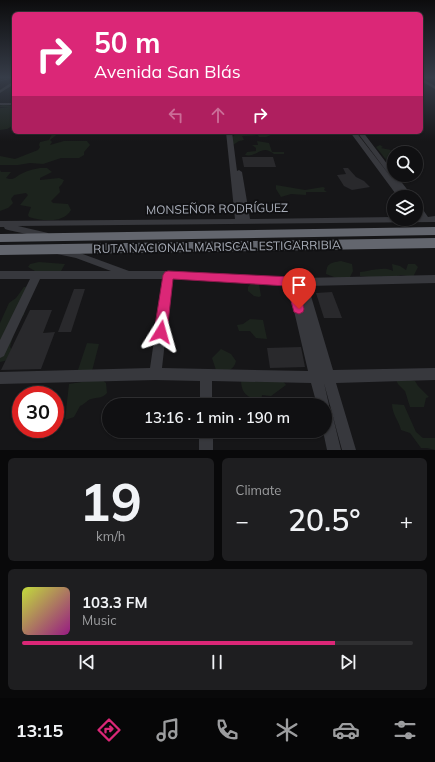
<!DOCTYPE html>
<html lang="en">
<head>
<meta charset="utf-8">
<style>
	body { margin:0; font-family:Mulish,sans-serif; background:#1e1e20; color:#f1f3f6; height:100vh; display:flex; flex-direction:column; font-size:15px; white-space:nowrap }
	* { box-sizing:border-box; margin:0 }
	p { font-size:13px; color:#9c9d9f }
	.icon { flex:none; width:22px; height:22px; fill:none; stroke:currentColor; stroke-width:2; stroke-linecap:round; stroke-linejoin:round }
	.map { position:relative; height:450px; overflow:hidden }
	.sheet { display:flex; flex-direction:column; gap:8px; padding:8px; background:#09090a; flex:1 }
	.sheet>* { flex:none }
	.top-card { position:absolute; left:12px; top:12px; width:411px; height:122px; border-radius:6px; box-shadow:0 1px 3px #0004,0 0 0 1px #303032; background:#db2777; color:#fff; overflow:hidden }
	.buttons { position:absolute; left:387px; top:146px; display:grid; gap:8px }
	.buttons a { display:grid; place-items:center; width:36px; height:36px; border-radius:50%; background:#101012; box-shadow:0 1px 3px #0004,0 0 0 1px #303032; font-size:20px }
	.speed { position:absolute; left:12px; top:386px; display:flex; gap:8px; font-size:20px; font-weight:700; text-align:center }
	.speed>* { display:grid; place-content:center; width:52px; height:52px; border-radius:50%; background:#101012; box-shadow:0 1px 3px #0004,0 0 0 1px #303032; line-height:1 }
	.speed .limit { border:6px solid #d22; background:#fff; color:#111 }
	.pin { position:absolute; display:grid; place-items:center; width:34px; height:34px; color:#fff; margin:-41px -17px; border-radius:50% 50% 50% 0; rotate:-45deg; box-shadow:0 0 4px #0007 }
	.pin .icon { rotate:45deg }
	.me { position:absolute; width:44px; margin:-22px; rotate:8deg; stroke-linejoin:round; filter:drop-shadow(0 0 3px #0008) }
	.turn { display:flex; align-items:center; gap:14px; height:84px; padding:0 16px; font-size:18px }
	.turn .icon { width:52px; height:52px; stroke-width:2.5 }
	.turn b { display:block; font-size:28px; line-height:34px }
	.lanes { display:flex; align-items:center; height:38px; padding:0 16px; background:#0003; justify-content:center; gap:20px; direction:ltr }
	.lanes .off { opacity:.35 }
	.big { font-size:30px; font-weight:600; line-height:1.1 }
	.sheet .widget { flex:1; display:flex; flex-direction:column; justify-content:center; gap:6px; min-width:0; padding:0 14px; border-radius:6px; background:#1e1e20 }
	.sheet .dial { align-items:center; gap:0 }
	.dial b { font-size:52px; line-height:1 }
	.song { display:flex; align-items:center; gap:12px }
	.cover { width:48px; height:48px; border-radius:6px; background:linear-gradient(135deg,hsl(70 70% 55%),hsl(310 70% 35%)) }
	.played { height:4px; border-radius:2px; background:linear-gradient(90deg,#db2777 80%,#303032 80%) }
	.keys { display:flex; justify-content:space-around; direction:ltr }
	.heat { display:flex; justify-content:space-between; align-items:center; font-size:22px; direction:ltr }
	.sheet .tiles { flex:1; display:grid; gap:8px; grid-template-columns:1fr 1fr }
	.widget:last-child { grid-column:span 2 }
	.trip { position:absolute; left:102px; top:398px; width:230px; height:40px; border-radius:20px; background:#101012; box-shadow:0 1px 3px #0004,0 0 0 1px #303032; font-weight:600; line-height:40px; text-align:center }
	.tab-bar { display:flex; height:64px; justify-content:space-around; align-items:center; background:#060607; color:#9c9d9f }
	.tab-bar .icon { width:28px; height:28px }
	.tab-bar .current { color:#db2777 }
	.tab-bar b { font-size:18px; color:#f1f3f6 }
	.map>svg:first-child { display:block }
	.green { fill:#1c231d }
	.lines { fill:none; stroke-linecap:round; stroke-linejoin:round }
	.stream { stroke:#2c353c; stroke-width:1 }
	.building { fill:#29292c }
	.minor { fill:#37383d; fill-rule:evenodd }
	.highway { fill:#63666e; fill-rule:evenodd }
	.route { fill:#db2777; stroke:#8e194d }
	.labels { text-anchor:middle; stroke-width:4; stroke-linejoin:round; paint-order:stroke }
	.street-label { font-size:12px; fill:#a8adb8; stroke:#111113 }
</style>
</head>
<body>
<div class="map">
<svg width="435" height="450" viewBox="0 0 435 450">
	<rect width="100%" height="100%" fill="#161618"/>
	<path class="green" d="M3,105L14,106V125L7,129L0,130V108H10L0,107V106Z
		M56,132H60L50,140L52,142L50,145L64,141H87L90,145L84,152V155L79,158H61L43,164L30,163L18,165H0V156L15,159L38,150L40,147L39,145L40,142L49,140L52,134Z
		M241,132H257V134L281,132L269,133L271,135L266,137H259L258,135L242,136L244,140L239,141L233,145L232,137L236,134H248Z
		M257,141L269,143L272,152H284V154H274C261,143 258,158 245,155L247,152L256,151V148L252,145H258Z
		M380,145L383,147L381,148L391,150L390,151L393,154L391,155L394,157V163L391,164L388,162L376,147Z
		M40,168H47L52,172L40,178V180L59,178L64,180L62,184L59,187L60,192L51,201L53,203L68,204L71,210C63,224 41,221 29,217L28,215L31,207L20,205L28,195L26,193L14,195L11,199L13,203L8,208L0,211V170L1,172H11L6,178C14,181 15,177 21,174C26,171 34,169 40,168Z
		M276,185L305,190L323,187L325,188L324,190L327,192H306V195L291,194L281,197L276,189Z
		M341,261L352,264L353,271L349,279L342,280L326,274C327,263 330,263 341,261Z
		M39,262L65,264L61,271H35L28,267L30,264Z
		M392,264L400,266L406,270L408,264H415L418,267L413,277L401,275L386,279L381,276L378,278L360,276V272C371,271 384,266 393,271Z
		M253,281L259,284L261,296L259,297L254,296L248,291V287Z
		M34,286L26,303L24,315L17,321L10,347L13,351L8,360L0,362V323L9,303L16,298L24,287Z
		M250,319L263,320L267,339L256,338L250,331H239L237,325L243,324Z
		M87,343L99,344L91,375L76,376Z
		M221,349L231,354L236,361C234,371 226,371 217,373L212,358Z
		M280,377L286,385L271,396L262,395L261,405C251,395 242,398 241,381Z
		M395,378H405L415,381L418,386L429,397L426,398L424,407H410L405,391L398,384Z
		M101,379L106,383L107,393C101,399 98,397 91,399C87,400 85,404 80,406L74,417L65,420L69,384Z
		M392,404L404,405L416,432L423,438H435V450L427,448H421L410,433L401,430C399,421 392,414 392,404Z"/>
	<g class="lines">
		<path class="stream" d="M0,81L11,78"/>
	</g>
	<path class="building" d="M242,157H273L276,167H244Z
		M343,168H348L356,177L364,181L370,187L352,190L344,186L337,175L346,174Z
		M74,289H85L71,332H58Z
		M332,292L342,318H324L316,293Z
		M30,310H52L43,333L55,332L41,369L1,370Z
		M301,347L305,367L270,368L267,348Z"/>
	<g class="lines">
		<path class="minor" d="M421,78L435,86V89L421,81Z
			M14,81V84L0,93V90Z
			M0,103H14V105H0Z
			M226,132H232L237,171L239,170L242,172L250,219L394,217V219H416V217H420L416,211V204H419L428,217L435,216V222L18,226L48,233L49,235L48,237L45,238L8,230L5,229L4,227H0V221L235,219Z
			M350,132H356L394,181L357,132H363L394,173V175H396L413,197H398Z
			M60,249L80,253L129,271H168L302,278L435,275V283L308,286L333,370L435,368V380L336,383L356,450H342L324,383L329,405L328,408L332,413L341,450H327L323,431H325V405H317L311,383L212,381V405H200V381L155,380L0,384V372L150,368L163,279H40L4,356L0,358V340L30,279H0V271H111L76,258L57,254L56,252L57,250ZM172,279L288,285L308,371L162,368Z
			M199,431H213V450H199Z"/>
		<path class="highway" d="M435,227V235L0,242V234Z
			M435,238V248L0,255V245Z"/>
	</g>
	<linearGradient id="sky" x2="0" y2="1"><stop stop-color="#0c0c0d"/><stop offset="0.55" stop-color="#363c48"/><stop offset="1" stop-color="#363c48" stop-opacity="0"/></linearGradient>
	<rect width="435" height="141" fill="url(#sky)"/>
	<path class="route" d="M168,271L292,277L296,279L297,282L304,309L303,312L299,314L294,312L287,286L173,279L167,332L165,336L161,337L156,336L154,332L163,275L165,272Z"/>
	<g class="labels">
		<g class="street-label">
			<text transform="translate(217 209) rotate(-1)" y="4">MONSEÑOR RODRÍGUEZ</text>
			<text transform="translate(217 247) rotate(-1)" y="4">RUTA NACIONAL MARISCAL ESTIGARRIBIA</text>
		</g>
	</g>
</svg>
<div class="buttons">
<a><svg class="icon" aria-label="search" viewBox="0 0 24 24"><circle cx="10" cy="10" r="6"/><path d="M15 15l6 6"/></svg></a>
<a><svg class="icon" aria-label="layers" viewBox="0 0 24 24"><path d="M12 4l9 5-9 5-9-5zM3 14l9 5 9-5"/></svg></a>
</div>
<div class="speed"><div class="limit">30</div></div>
<div class="pin" style="left:299px;top:309px;background:#d93025"><svg class="icon" aria-label="arrive" viewBox="0 0 24 24"><path d="M6 21V4h12l-3 4 3 4H6"/></svg></div>
<svg class="me" style="left:161px;top:332px" viewBox="-20 -20 40 40"><path d="M0-17L14 15 0 8-14 15z" fill="#db2777" stroke="#fff" stroke-width="4"/></svg>
<div class="trip">13:16 · 1 min · 190 m</div>
<div class="top-card">
<div class="turn"><svg class="icon" aria-label="right" viewBox="0 0 24 24"><path d="M7 20v-9h11M14 6l5 5-5 5"/></svg><div><b>50 m</b>Avenida San Blás</div></div>
<div class="lanes"><svg class="icon off" aria-label="left" viewBox="0 0 24 24"><path d="M17 20v-9H6M10 6l-5 5 5 5"/></svg><svg class="icon off" aria-label="ahead" viewBox="0 0 24 24"><path d="M12 20V5M6 11l6-6 6 6"/></svg><svg class="icon" aria-label="right" viewBox="0 0 24 24"><path d="M7 20v-9h11M14 6l5 5-5 5"/></svg></div>
</div>
</div>
<section class="sheet">
<div class="tiles">
<div class="widget dial"><b>19</b><p>km/h</p></div>
<div class="widget"><p>Climate</p>
<div class="heat"><a>−</a><b class="big">20.5°</b><a>+</a></div>
</div>
<div class="widget">
<div class="song"><i class="cover"></i><div><b>103.3 FM</b><p>Music</p></div></div>
<div class="played"></div>
<div class="keys"><svg class="icon" aria-label="previous" viewBox="0 0 24 24"><path d="M18 5L8 12l10 7zM5 5v14"/></svg><svg class="icon" aria-label="pause" viewBox="0 0 24 24"><path d="M8 5v14M16 5v14"/></svg><svg class="icon" aria-label="next" viewBox="0 0 24 24"><path d="M6 5l10 7-10 7zM19 5v14"/></svg></div>
</div>
</div>
</section>
<nav class="tab-bar">
<b>13:15</b>
<svg class="icon current" aria-label="directions" viewBox="0 0 24 24"><path d="M12 3l9 9-9 9-9-9zM9 14v-3h6M13 9l2 2-2 2"/></svg>
<svg class="icon" aria-label="music" viewBox="0 0 24 24"><path d="M9 18V5l10-2v13"/><circle cx="6" cy="18" r="3"/><circle cx="16" cy="16" r="3"/></svg>
<svg class="icon" aria-label="phone" viewBox="0 0 24 24"><path d="M5 4h4l2 5-3 2q2 4 5 5l2-3 5 2v4C11 20 4 13 5 4z"/></svg>
<svg class="icon" aria-label="climate" viewBox="0 0 24 24"><path d="M12 3v18M4 7l16 10M4 17L20 7"/></svg>
<svg class="icon" aria-label="car" viewBox="0 0 24 24"><path d="M5 17H2v-5l4-1 3-4h7l3 4 3 1v5h-3M9 17h6M6 11h13"/><circle cx="7" cy="17" r="2"/><circle cx="17" cy="17" r="2"/></svg>
<svg class="icon" aria-label="filters" viewBox="0 0 24 24"><path d="M4 7h16M4 17h16"/><circle cx="9" cy="7" r="2"/><circle cx="15" cy="17" r="2"/></svg>
</nav>
</body>
</html>
